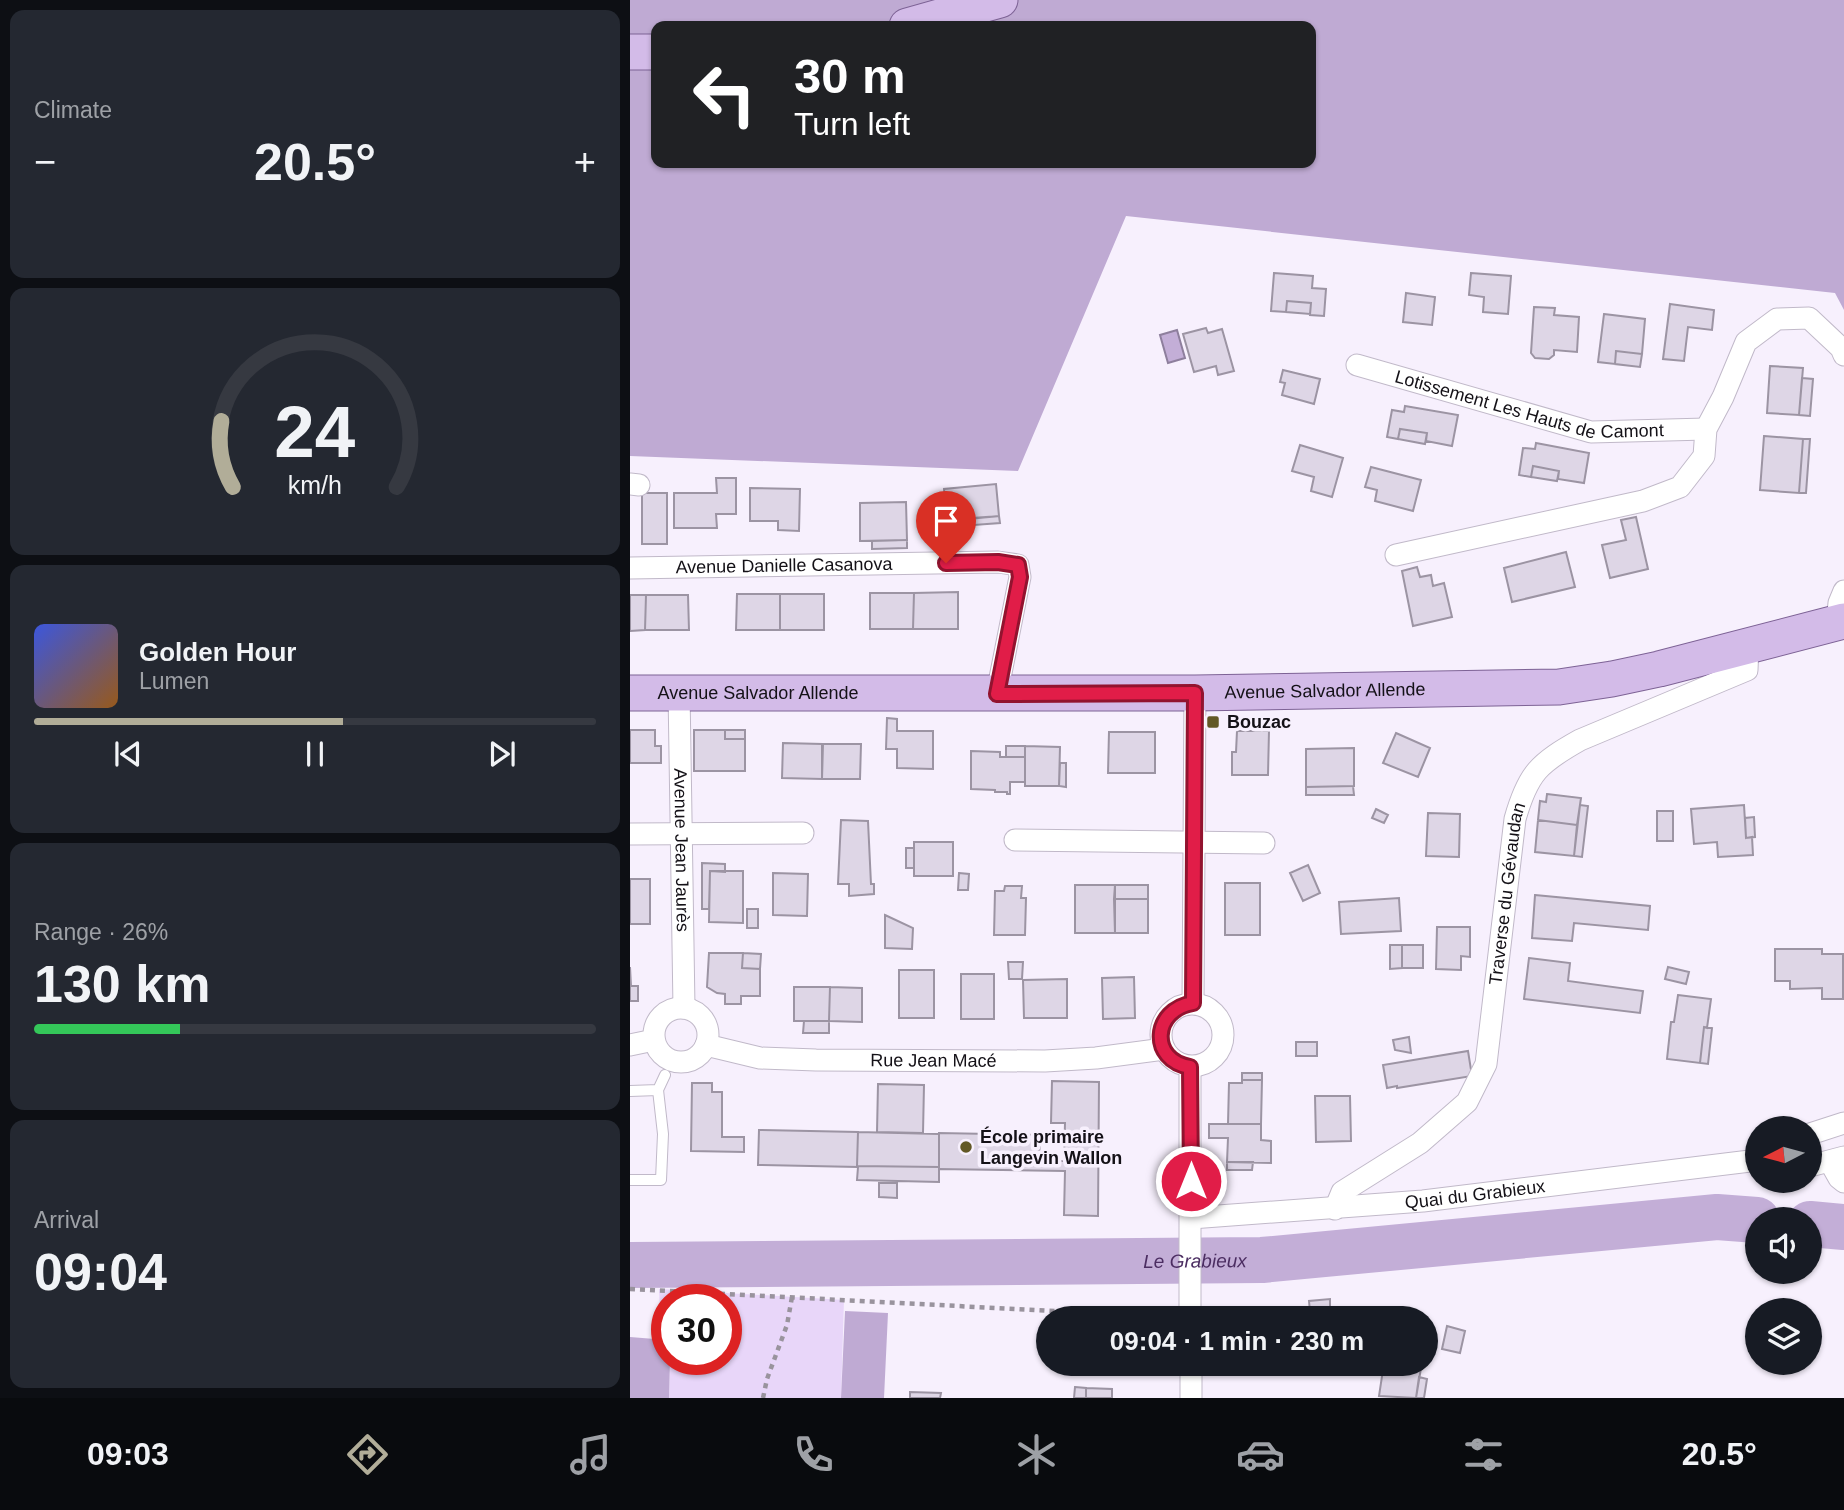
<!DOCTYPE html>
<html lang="en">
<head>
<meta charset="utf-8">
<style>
	body { margin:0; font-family:Arial,sans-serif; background:#242831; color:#f1f3f6; height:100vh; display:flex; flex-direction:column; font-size:26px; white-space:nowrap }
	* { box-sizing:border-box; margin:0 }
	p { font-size:23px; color:#9ea1a6 }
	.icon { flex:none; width:38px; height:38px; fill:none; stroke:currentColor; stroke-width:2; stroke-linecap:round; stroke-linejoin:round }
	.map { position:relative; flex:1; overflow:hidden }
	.drawer { display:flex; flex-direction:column; gap:10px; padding:10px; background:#0d0f14; width:630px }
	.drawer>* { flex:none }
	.banner { position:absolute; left:21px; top:21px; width:665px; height:147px; border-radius:14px; box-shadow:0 2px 5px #0004; background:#202124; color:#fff; overflow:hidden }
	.needle { width:46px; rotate:264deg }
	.buttons { position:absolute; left:1115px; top:1116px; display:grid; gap:14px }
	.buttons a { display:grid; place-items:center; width:77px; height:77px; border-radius:50%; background:#171b24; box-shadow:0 2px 5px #0004; font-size:35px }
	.speed { position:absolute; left:21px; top:1284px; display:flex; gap:14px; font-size:35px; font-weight:700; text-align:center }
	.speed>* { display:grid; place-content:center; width:91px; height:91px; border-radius:50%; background:#171b24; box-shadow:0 2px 5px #0004; line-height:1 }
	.speed .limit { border:10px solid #d22; background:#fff; color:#111 }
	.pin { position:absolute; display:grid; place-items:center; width:60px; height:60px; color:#fff; margin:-72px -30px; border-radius:50% 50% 50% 0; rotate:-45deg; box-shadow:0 0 7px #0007 }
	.pin .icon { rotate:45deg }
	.me { position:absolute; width:77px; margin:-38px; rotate:0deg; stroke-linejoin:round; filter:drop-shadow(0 0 5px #0008) }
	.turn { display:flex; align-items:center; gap:24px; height:147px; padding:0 28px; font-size:32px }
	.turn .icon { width:91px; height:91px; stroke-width:2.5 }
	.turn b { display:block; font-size:49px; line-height:60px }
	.big { font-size:52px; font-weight:600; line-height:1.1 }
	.drawer .widget { flex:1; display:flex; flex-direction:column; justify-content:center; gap:10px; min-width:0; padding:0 24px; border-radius:14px; background:#242831 }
	.drawer .dial { align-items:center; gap:0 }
	.dial svg { height:182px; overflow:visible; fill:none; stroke:#363941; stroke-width:7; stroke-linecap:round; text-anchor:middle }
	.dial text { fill:#f1f3f6; stroke:none }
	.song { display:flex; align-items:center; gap:21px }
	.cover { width:84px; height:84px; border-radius:10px; background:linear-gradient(135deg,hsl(230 70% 55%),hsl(30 70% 35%)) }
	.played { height:7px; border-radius:4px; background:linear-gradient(90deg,#b1ad98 55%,#363941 55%) }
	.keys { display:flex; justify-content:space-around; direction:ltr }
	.heat { display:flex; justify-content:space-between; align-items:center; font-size:38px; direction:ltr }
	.charge { height:10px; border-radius:5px; background:linear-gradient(90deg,#34c759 26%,#363941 0) }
	.trip { position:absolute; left:406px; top:1306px; width:402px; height:70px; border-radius:35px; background:#171b24; box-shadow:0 2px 5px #0004; font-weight:600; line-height:70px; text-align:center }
	.menu { display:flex; height:112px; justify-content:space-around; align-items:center; background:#090b0e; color:#9ea1a6 }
	.menu .icon { width:49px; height:49px }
	.menu .on { color:#b1ad98 }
	.menu b { font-size:32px; color:#f1f3f6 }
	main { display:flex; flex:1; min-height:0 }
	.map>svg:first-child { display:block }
	.green { fill:#e8d6f9 }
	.forest { fill:#bfaad3; fill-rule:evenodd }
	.water { fill:#c3aed7; stroke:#8e7f9d; stroke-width:2 }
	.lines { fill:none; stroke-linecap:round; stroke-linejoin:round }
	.river { stroke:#c3aed7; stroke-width:46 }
	.building { fill:#ded6e6; stroke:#9c94a3; stroke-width:2 }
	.lane-casing { stroke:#c1b9c9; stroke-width:12 }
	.street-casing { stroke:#c1b9c9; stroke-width:23 }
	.primary-casing { stroke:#7d6295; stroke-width:37 }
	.path { stroke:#99939d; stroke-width:4.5; stroke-dasharray:5 5; stroke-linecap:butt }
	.lane { stroke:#fff; stroke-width:10 }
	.street { stroke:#fff; stroke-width:21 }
	.primary { stroke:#d3bbe8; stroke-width:35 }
	.route-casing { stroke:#92132f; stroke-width:18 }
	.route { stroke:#e11d48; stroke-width:12 }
	.poi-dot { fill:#625825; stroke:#f7f0fd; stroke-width:2.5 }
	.labels { text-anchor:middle; stroke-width:7; stroke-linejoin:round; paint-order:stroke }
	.street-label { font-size:18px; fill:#141117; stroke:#f7f0fd }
	.poi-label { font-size:18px; font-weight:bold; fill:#141117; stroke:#f7f0fd; text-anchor:start }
	.water-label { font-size:19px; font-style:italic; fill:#4c2e62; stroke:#f7f0fd }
</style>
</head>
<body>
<main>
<section class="drawer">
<div class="widget"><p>Climate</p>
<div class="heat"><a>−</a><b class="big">20.5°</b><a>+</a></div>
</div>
<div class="widget dial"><svg viewBox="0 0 100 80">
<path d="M14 69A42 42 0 1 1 86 69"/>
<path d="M14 69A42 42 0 0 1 9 40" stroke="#b1ad98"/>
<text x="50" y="56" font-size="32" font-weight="700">24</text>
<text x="50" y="72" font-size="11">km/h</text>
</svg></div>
<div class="widget">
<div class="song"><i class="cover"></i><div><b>Golden Hour</b><p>Lumen</p></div></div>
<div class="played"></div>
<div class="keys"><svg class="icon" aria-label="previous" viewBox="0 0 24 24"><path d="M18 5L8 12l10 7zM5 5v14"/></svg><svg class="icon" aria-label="pause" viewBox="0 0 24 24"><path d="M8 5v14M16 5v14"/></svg><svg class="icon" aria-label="next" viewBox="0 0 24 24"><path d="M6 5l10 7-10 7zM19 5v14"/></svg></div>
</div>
<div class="widget"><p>Range · 26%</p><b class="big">130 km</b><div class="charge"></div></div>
<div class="widget"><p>Arrival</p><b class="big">09:04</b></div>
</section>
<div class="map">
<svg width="1214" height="1398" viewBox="0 0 1214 1398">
	<rect width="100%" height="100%" fill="#f7f0fd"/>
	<path class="green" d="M29,1289L214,1300L211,1398H39L40,1360H96V1300H37V1340L31,1339Z"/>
	<path class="forest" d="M0,0H1214V310L1205,293L496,216L388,471L0,456ZM26,26H681V163H26Z
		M215,1311L258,1313L254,1398H211Z
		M0,1337L37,1340V1360H40L39,1398H0Z"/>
	<path class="water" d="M547,330L555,358L538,363L530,335Z"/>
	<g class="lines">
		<g class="river">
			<path d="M1180,1224L1214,1227"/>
			<path id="s1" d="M0,1265L632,1260L1087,1217L1127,1220"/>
		</g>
	</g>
	<path class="building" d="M644,273L683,276L682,288L696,289L694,316L680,315L681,303L657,301L656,312L641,311Z
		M841,273L881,276L878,314L853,312L854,297L839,295Z
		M776,293L805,297L802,325L773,322Z
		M657,301L681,303L680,314L656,312Z
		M1040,304L1084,310L1082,330L1058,327L1054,361L1033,359Z
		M904,307L925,308L924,315L949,317L947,352L924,350V355L919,359L905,358L901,353Z
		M974,314L1015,319L1012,354L986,351L985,364L968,362Z
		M576,328L578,333L592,329L604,371L588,375L586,366L564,372L553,334Z
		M986,351L1012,354L1010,367L985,364Z
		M1140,366L1173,368L1169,415L1137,413Z
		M653,370L690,379L684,404L652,395L655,383L650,382Z
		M1172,378L1183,379L1180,416L1169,415Z
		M775,406L828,415L822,446L796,441L797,433L770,429L768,439L757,437L762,410L774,412Z
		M770,429L797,433L795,444L768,439Z
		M1134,436L1173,439L1169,493L1130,490Z
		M1173,439H1180L1176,493H1169Z
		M906,443L959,453L954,483L928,479L929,471L903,466L901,477L889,475L893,448L905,449Z
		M670,445L713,458L702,497L681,491L684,477L662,471Z
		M903,466L929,471L927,481L901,477Z
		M741,467L791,480L783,511L745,501L747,490L735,487Z
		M86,478H106V514H86L87,528H44V493H87Z
		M366,484L369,516L317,521L314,489Z
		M120,488L170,489L169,531L148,530V521H120Z
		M12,493H37V544H12Z
		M276,502L277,540L230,541V503Z
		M369,516L370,523L344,525L343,518Z
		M1006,517L1018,569L980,578L972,545L996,540L991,520Z
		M277,540V548L242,549V541Z
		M936,552L945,587L882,602L874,568Z
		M787,567L790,577L801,575L803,586L814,583L822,617L783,626L772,571Z
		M328,592V629H283L284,593Z
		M240,593H284L283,629H240Z
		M107,594H150V630H106Z
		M150,594H194V630H150Z
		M0,595H16L15,630L0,631Z
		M16,595H58L59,630H15Z
		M257,718L267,719V731H303V769L267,768V749H256Z
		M0,730H25V746H31V763H0Z
		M64,730H95V739H115V771H64Z
		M95,730H115V739H95Z
		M607,731H639L638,775H602V752H606Z
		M479,732H525V773H478Z
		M766,733L800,748L788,777L753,763Z
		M153,743L192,744V779L152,778Z
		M193,744H231L230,779H192Z
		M376,746H395V757H376Z
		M395,746L430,747L429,786H395Z
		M724,748V786L676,787V749Z
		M341,751L370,752V757H395V782H380V794H377V792H365V790L341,789Z
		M430,763H436V787L429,786Z
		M723,786L724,795H676V787Z
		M917,794L951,798L947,825L908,820L910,801L916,802Z
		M950,805L958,806L952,857L944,856Z
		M1114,805L1116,838L1122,837L1123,855L1088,857L1087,842L1064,844L1061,809Z
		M746,809L758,815L754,823L742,818Z
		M1027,811H1043V841H1027Z
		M798,813L830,814L829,857L796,856Z
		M1124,817L1125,837L1116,838L1115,818Z
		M211,820L238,821L241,884H244V894L219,896V884H208Z
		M908,820L947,825L944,856L905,852Z
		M284,842H323V876H284Z
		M276,848H284V868H276Z
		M72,863L95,864V872L80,871L79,909H72Z
		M678,865L690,893L673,901L660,873Z
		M80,871H113V923L79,922Z
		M143,873L178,874L177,916L143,915Z
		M329,873L339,874L338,890H328Z
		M0,879H20V924H0Z
		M595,883H630V935H595Z
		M445,885H485V933H445Z
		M485,885H518V899H484Z
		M375,886H392L391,898H396L395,935H364L365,891H374Z
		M905,895L1020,906L1018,930L944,923L942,941L902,938Z
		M769,898L771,931L711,934L709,902Z
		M484,899H518V933H485Z
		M117,909H128V928H117Z
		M255,915L283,928L282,949L255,948Z
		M807,927H840V957L831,956V970L806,969Z
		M760,945H772V968L760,969Z
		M772,945H793V968H772Z
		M1145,949H1192V954H1213V999H1192V988L1160,989V981H1145Z
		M79,953H113L112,968L130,969V996H111V1004H95V994L87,993L77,987Z
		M113,953L131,954L130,969L112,968Z
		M899,958L940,963L938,981L1013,991L1010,1013L894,999Z
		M378,962H393L392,979H379Z
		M0,967L1,986H8V1001H0Z
		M1038,967L1059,972L1056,984L1035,979Z
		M269,970H304V1018H269Z
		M331,974H364V1019H331Z
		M504,977L505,1018L473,1019L472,978Z
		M437,979V1018H394L393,980Z
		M164,987H200L199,1021H164Z
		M200,987L232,988V1022L199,1021Z
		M1048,995L1081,999L1077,1028L1074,1027L1070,1063L1037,1059L1041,1022H1044Z
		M174,1021H199V1033H173Z
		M1074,1027L1082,1028L1078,1064L1070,1063Z
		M779,1037L781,1053L765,1050L763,1040Z
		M666,1042H687V1056H666Z
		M838,1051L842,1076L767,1088V1086L757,1088L753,1065Z
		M612,1073H632V1080H612Z
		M612,1080H632L631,1124H598L599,1083H612Z
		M422,1081L469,1082L468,1216L434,1215L435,1171L309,1169V1182L227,1180L228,1167L128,1165L129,1130L228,1132L227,1166L309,1167V1133L410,1135L409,1161H434L435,1123H421Z
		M62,1083H82V1092H92V1137H114V1152L61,1151Z
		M248,1084L294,1085L293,1133L247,1132Z
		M685,1096H720L721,1141L686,1142Z
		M579,1124H631V1140L641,1141V1163L597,1162L598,1138H579Z
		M228,1132L309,1134V1167L227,1166Z
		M597,1162H623L622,1170H597Z
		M249,1183H267V1198L249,1197Z
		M700,1299V1310L680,1312L679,1301Z
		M817,1326L835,1331L830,1353L812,1349Z
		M587,1363H645V1371L587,1368Z
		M657,1363H683V1373H669L668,1367H657Z
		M754,1363L791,1368L786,1398L749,1396Z
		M789,1377L797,1379L794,1398H786Z
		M445,1387L456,1388V1398H444Z
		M456,1388L482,1389V1398H456Z
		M280,1392L311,1393L310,1398H280Z"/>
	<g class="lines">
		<g class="lane-casing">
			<path id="lane" d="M0,1091L28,1090
				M0,1180H31L33,1134L28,1090L35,1075"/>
		</g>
		<g class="street-casing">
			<g id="street">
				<path id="s2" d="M727,365L961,432L1076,429"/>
				<path d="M0,484L9,485"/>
				<path d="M766,555L1013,501L1050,487L1074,456L1076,429L1093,397L1116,342L1147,319L1179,318L1211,348L1214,355"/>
				<path id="s3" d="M0,568L368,562L388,565L390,577L367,693"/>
				<path d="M1207,622L1209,603L1214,591"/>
				<path id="s4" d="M49,691L54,1008"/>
				<path d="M0,834L173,833"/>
				<path d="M385,840L634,843"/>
				<path d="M563,1003L565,693"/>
				<circle cx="562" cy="1035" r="31"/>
				<circle cx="51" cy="1035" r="27"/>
				<path d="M0,1045L24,1040"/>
				<path id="s5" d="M76,1045L130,1058L186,1060L415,1061L466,1058L534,1049"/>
				<path d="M1180,1134L1214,1123"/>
				<path d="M1200,1162L1209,1178L1214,1182"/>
				<path d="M1180,1166L1214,1157"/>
				<path id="s6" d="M705,1209L712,1192L790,1143L837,1102L856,1064L885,819C898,773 909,763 950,740L1117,670L1118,646"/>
				<path id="s7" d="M561,1218L793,1201L1120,1161L1127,1163"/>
				<path d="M560,1318V1067"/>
				<path d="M561,1363V1398"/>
			</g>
		</g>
		<g class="primary-casing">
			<g id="primary">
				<path d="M277,26L370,0"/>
				<path d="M0,52H26"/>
				<path id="s8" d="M0,693H565L929,687L982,679L1029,669L1214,621"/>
			</g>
		</g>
		<path class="path" d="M0,1289L539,1317
			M133,1398L137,1379L157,1325L162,1297"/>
		<use href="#lane" class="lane"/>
		<use href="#street" class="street"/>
		<use href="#primary" class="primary"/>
	</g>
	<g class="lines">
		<g class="route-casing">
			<path id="route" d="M316,563L368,562L388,565L390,577L367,694L565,693L563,1003C522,1010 519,1060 560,1067L561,1181"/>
		</g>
		<use href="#route" class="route"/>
	</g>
	<g class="poi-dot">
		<rect x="576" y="715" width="14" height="14" rx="3.5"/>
		<circle cx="336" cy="1147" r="7"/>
	</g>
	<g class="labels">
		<g class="street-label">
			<text dy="6" stroke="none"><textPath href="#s2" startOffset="178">Lotissement Les Hauts de Camont</textPath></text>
			<text dy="6" stroke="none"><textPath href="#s3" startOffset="154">Avenue Danielle Casanova</textPath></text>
			<text dy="6" stroke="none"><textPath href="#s8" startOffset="695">Avenue Salvador Allende</textPath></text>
			<text dy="6" stroke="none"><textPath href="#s8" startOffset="128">Avenue Salvador Allende</textPath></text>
			<text dy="6" stroke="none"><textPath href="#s4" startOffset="159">Avenue Jean Jaurès</textPath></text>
			<text dy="6" stroke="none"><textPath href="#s6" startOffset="387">Traverse du Gévaudan</textPath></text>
			<text dy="6" stroke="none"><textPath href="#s5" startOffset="229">Rue Jean Macé</textPath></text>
			<text dy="6" stroke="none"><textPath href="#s7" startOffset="285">Quai du Grabieux</textPath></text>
		</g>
		<g class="poi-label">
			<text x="597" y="728">Bouzac</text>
			<text x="350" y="1143">École primaire<tspan x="350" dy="21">Langevin Wallon</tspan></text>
		</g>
		<g class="water-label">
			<text dy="7" stroke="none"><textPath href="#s1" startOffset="565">Le Grabieux</textPath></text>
		</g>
	</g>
</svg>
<div class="buttons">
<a><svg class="needle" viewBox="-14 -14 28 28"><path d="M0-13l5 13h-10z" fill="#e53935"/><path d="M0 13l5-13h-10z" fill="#9ea1a6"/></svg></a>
<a><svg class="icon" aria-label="sound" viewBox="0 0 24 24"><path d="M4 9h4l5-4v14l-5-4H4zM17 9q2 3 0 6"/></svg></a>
<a><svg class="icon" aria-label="layers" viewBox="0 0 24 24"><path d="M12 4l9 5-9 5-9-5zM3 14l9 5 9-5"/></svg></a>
</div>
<div class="speed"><div class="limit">30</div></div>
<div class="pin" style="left:316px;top:563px;background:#d93025"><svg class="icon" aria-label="arrive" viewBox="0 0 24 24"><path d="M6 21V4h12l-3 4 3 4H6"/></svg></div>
<svg class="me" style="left:561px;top:1181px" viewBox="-20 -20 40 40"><circle r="17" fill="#e11d48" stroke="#fff" stroke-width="3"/><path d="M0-11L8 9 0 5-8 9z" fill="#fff"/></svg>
<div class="trip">09:04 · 1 min · 230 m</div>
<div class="banner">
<div class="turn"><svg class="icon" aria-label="left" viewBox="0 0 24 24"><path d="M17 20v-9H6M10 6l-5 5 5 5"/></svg><div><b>30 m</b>Turn left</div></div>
</div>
</div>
</main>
<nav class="menu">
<b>09:03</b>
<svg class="icon on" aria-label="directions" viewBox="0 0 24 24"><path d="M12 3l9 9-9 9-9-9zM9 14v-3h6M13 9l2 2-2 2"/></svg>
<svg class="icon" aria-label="music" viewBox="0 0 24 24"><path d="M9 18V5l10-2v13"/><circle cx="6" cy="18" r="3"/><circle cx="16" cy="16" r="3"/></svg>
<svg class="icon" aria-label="phone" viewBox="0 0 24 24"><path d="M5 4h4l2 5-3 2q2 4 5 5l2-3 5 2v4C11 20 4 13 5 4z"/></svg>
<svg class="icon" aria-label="climate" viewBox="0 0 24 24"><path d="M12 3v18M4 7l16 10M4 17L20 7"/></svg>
<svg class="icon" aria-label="car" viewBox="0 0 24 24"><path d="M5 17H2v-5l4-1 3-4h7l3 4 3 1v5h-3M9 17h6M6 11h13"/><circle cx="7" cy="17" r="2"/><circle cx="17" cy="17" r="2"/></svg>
<svg class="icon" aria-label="filters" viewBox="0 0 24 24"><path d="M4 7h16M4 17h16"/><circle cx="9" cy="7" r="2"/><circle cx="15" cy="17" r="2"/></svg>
<b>20.5°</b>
</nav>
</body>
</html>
